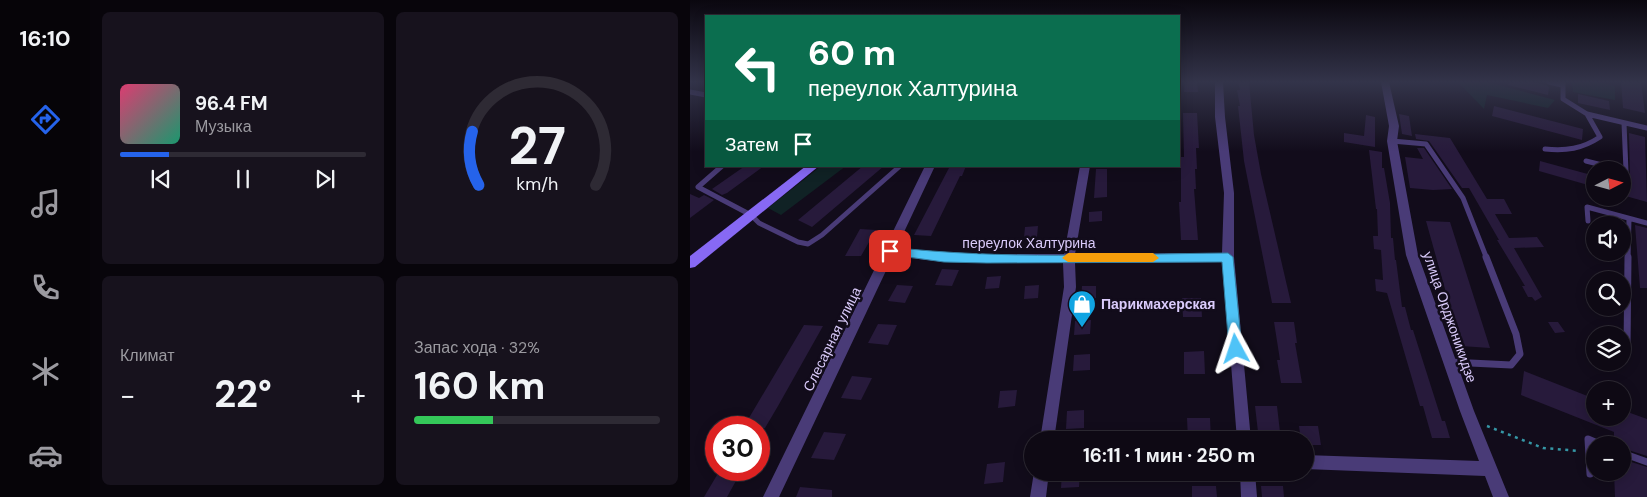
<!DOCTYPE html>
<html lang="ru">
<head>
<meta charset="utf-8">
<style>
	body { margin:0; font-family:"DM Sans",sans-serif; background:#17121d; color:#f1f3f6; height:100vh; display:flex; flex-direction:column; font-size:19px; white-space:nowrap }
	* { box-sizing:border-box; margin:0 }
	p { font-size:16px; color:#9b9aa0 }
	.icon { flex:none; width:28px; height:28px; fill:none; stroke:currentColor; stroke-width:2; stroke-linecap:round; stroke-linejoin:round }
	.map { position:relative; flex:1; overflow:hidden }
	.sheet { display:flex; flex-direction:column; gap:12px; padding:12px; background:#08050b; width:600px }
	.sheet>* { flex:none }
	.hud { position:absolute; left:15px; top:15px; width:475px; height:152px; border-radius:0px; box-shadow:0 2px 12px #0003,0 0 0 1px #2e2a34; background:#0b6e4f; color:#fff; overflow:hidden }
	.needle { width:32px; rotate:84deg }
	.controls { position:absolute; left:896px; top:161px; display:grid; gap:10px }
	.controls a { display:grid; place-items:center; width:45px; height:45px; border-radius:50%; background:#0e0914; box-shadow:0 2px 12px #0003,0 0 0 1px #2e2a34; font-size:25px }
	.speed { position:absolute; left:15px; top:416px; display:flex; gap:10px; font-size:25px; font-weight:700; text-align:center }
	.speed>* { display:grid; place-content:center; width:65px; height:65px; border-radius:50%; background:#0e0914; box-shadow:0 2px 12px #0003,0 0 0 1px #2e2a34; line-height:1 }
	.speed .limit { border:8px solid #d22; background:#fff; color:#111 }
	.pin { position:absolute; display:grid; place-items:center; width:42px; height:42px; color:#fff; margin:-21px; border-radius:10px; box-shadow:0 2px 8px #0006 }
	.me { position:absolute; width:55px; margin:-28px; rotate:355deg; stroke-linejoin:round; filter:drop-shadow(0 0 4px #0008) }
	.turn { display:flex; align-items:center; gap:18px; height:105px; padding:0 20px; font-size:22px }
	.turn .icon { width:65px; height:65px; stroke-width:2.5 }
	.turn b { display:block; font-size:35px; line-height:42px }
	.then { display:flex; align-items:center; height:48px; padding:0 20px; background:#0003; gap:10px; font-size:19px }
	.big { font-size:38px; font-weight:700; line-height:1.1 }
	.sheet .card { flex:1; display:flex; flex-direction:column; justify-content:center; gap:8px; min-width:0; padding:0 18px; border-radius:8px; background:#17121d }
	.sheet .dial { align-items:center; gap:0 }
	.dial svg { height:130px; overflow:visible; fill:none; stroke:#2e2a34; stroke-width:7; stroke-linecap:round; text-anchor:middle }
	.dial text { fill:#f1f3f6; stroke:none }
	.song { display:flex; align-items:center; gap:15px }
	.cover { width:60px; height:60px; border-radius:8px; background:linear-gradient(135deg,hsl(340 70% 55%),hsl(160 70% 35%)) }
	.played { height:5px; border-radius:2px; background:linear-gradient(90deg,#2563eb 20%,#2e2a34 20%) }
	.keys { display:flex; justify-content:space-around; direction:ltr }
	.heat { display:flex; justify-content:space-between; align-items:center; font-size:28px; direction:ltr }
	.charge { height:8px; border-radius:4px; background:linear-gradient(90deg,#34c759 32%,#2e2a34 0) }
	.sheet .tiles { flex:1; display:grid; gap:12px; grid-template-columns:repeat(2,1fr) }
	.trip { position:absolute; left:334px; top:431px; width:290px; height:50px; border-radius:25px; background:#0e0914; box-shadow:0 2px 12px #0003,0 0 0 1px #2e2a34; font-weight:700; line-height:50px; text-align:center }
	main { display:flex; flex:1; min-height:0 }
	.tab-bar { display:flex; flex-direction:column; width:90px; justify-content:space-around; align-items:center; background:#060408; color:#9b9aa0 }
	.tab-bar .icon { width:35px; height:35px }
	.tab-bar .selected { color:#2563eb }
	.tab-bar b { font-size:22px; color:#f1f3f6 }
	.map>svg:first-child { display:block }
	.green { fill:#102225 }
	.building { fill:#271a3b }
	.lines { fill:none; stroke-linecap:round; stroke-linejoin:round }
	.path { stroke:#3596a5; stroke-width:2.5; stroke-dasharray:3 4.5; stroke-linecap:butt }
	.service-far1 { stroke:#493b77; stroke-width:5 }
	.service { stroke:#493b77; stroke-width:7 }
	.minor { fill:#493b77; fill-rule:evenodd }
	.secondary { fill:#8769f4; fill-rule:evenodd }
	.route { fill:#4fc3f7; stroke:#337fa1 }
	.slow { fill:#f59e0b }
	.labels { text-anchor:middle; stroke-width:5; stroke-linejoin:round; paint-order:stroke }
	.street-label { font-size:14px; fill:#dacbfb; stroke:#120c1b }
	.poi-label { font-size:14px; font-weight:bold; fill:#dacbfb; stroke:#120c1b; text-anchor:start }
</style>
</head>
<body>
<main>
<nav class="tab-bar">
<b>16:10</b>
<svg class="icon selected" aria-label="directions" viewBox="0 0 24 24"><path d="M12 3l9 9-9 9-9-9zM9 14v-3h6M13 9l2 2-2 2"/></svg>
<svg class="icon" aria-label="music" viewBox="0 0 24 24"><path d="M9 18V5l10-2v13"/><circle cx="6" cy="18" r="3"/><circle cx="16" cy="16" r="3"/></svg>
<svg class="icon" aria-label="phone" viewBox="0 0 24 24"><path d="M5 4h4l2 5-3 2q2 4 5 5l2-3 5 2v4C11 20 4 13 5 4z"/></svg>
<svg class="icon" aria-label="climate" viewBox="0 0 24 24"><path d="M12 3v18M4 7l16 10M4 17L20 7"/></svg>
<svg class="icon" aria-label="car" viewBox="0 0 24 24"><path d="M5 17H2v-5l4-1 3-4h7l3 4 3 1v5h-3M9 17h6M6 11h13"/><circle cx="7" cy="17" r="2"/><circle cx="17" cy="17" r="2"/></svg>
</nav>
<section class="sheet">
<div class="tiles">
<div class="card">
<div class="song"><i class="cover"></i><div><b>96.4 FM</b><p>Музыка</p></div></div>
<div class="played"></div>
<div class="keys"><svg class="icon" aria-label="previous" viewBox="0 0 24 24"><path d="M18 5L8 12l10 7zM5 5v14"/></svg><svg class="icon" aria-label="pause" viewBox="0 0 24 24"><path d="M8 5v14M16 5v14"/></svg><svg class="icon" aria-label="next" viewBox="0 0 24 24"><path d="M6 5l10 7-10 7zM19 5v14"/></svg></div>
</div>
<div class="card dial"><svg viewBox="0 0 100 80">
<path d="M14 69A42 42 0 1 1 86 69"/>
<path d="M14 69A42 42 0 0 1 10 36" stroke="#2563eb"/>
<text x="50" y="56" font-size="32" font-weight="700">27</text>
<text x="50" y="72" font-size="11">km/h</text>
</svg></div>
<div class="card"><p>Климат</p>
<div class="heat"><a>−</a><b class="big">22°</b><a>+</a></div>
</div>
<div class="card"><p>Запас хода · 32%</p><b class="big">160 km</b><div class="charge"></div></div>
</div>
</section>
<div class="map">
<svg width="957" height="497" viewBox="0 0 957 497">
	<rect width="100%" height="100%" fill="#120c1b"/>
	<path class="green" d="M768,82H797L865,100L858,108L797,95L794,109Z
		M882,82H908L925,86V100L883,92Z
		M131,166H156L91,215L78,208Z"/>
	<path class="building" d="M494,82H507L508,92H494Z
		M548,82H559L564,135L571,174L601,303H582L554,161L548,106H550L547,90H550Z
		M819,82H843L856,85L859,87L858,95L818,85Z
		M931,82H951L955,113L933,108Z
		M888,94L919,101L920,110L888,103Z
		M804,106L893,129L892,140L802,116Z
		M493,113H507L509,148H506L507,169H505L506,189H504L508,240H491L489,202H491V157H494Z
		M709,114L719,116L722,136L712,134Z
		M676,115L685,117V147L654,142V133L674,136Z
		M939,133L955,137L957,202L932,195V183L940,186Z
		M725,134L760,138L797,199H814L822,214H805L819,238L847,237L854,247L824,248L852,297L845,301L842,297H838L832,286H835L807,240H809L779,188H772L739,141L726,139Z
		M727,148H734L762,189L743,190L720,188L715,157L733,159Z
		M679,150L692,152V168H694L700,203L701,238H703L705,260H706L712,307H715L721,330H723L752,421H755L760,438H742L733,406H730L697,293L686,291L685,279L693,280L691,250L684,249L683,236H688L687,209H686Z
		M850,161L905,176V187L849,171Z
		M55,166H74L37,193L32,195L22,189Z
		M173,166H194L122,227L108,220Z
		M260,166H276L272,176H270L241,236L224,235Z
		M406,169H417V197L404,198Z
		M0,194L9,198L14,195L24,200L0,218Z
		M412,211V221L399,222V212Z
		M736,221L760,222L800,348L771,346Z
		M945,225L957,228V288H950Z
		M348,226L347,237L334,238L335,227Z
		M170,229L186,230L171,256H155Z
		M252,269L269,270L262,286L245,285Z
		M311,276L309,288L295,289L297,277Z
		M207,285L223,286L215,303L198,301Z
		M349,285L348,298L334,299L335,286Z
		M392,286H406V298L391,299Z
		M492,298H511L512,317H493Z
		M401,320L400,334L384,335L385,321Z
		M584,322H604L607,343H605L612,383H591L587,360H590Z
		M858,322H868L875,332L865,333Z
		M188,324L207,325L198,345L178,343Z
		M114,325L133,326L88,406L75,428H53Z
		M514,351L515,374H494V352Z
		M400,354V370L383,371L384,355Z
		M834,371L905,399V418H932V410L957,419V456L932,448V445H924V432L831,395Z
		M162,376L182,378L171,400L151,398Z
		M327,390L325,406L308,408L310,391Z
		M565,406H587L590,432H568Z
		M394,410V428L376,429L377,411Z
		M497,418H520L521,440H498Z
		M609,426H628L631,445H615V440H611Z
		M134,432L156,434L144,460L121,458Z
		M932,459L957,467V497H925L924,472H932Z
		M315,462L313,482L294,484L297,464Z
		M30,470H52L37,497H14Z
		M372,472H390L389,487L371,488Z
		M502,486H526L527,497H502Z
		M571,486H593L594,497H572Z
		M110,487L142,490V497H106Z"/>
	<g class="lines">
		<path class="path" d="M797,426L853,448L890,451"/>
		<path class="service-far1" d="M859,82L872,85
			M873,82V99L897,114L957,128
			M0,92L16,95
			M702,141L736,144L773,198L797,259
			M855,149C876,151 892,149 910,137L897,114
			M896,161L936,171L934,123
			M32,166L8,187L61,215L69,223L108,242L118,244L132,235L210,166
			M898,221L897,207L957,223
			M938,259L939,219"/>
		<path class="service" d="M937,349L938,257
			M760,362L821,365L830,354L826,334L796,257
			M932,453L957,462
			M900,474L898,439L912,445"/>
		<path class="minor" d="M525,82H533L535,117L544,193V257L561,440H547L533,262L385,263L386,287L364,440H350L374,287L373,263L254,262L203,256L89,497H73L235,166H245L207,247L254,254H374L390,166H400L385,254L532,253L534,193L525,117Z
			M691,82H699L709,126L707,141L728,255L784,411L819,497H803L795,476L615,469V455L789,461L770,411L716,255L697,141L699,126Z
			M344,472H359L356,497H340Z
			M550,472H565L567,497H551Z"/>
		<path class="secondary" d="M116,166H129L5,267L0,268V256Z"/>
	</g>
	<linearGradient id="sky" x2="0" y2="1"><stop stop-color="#0a070f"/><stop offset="0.54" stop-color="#33344a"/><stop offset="1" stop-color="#33344a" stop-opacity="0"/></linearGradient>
	<rect width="957" height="152" fill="url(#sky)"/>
	<path class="route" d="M200,247C312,260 425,254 538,253L543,257L552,349L550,353L546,354L541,353L539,349L532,262L297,263L254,262L196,254L195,251Z"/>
	<path class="slow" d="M378,253H463L469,258L463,262H378L372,258Z"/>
	<defs>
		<g id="shop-pin" transform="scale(1.4375)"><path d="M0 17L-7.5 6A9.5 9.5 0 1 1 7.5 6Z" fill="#10a4e2" stroke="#120c1b"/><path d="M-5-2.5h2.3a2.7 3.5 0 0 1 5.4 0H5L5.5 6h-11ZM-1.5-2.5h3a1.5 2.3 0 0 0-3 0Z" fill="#fff"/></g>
	</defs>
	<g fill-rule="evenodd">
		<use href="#shop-pin" x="392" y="304"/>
	</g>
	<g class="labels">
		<g class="street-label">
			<text x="339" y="248">переулок Халтурина</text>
			<text transform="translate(760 317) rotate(71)" y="5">улица Орджоникидзе</text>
			<text transform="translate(142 339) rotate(-64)" y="5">Слесарная улица</text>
		</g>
		<g class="poi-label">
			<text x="411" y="309">Парикмахерская</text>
		</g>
	</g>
</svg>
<div class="controls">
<a><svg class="needle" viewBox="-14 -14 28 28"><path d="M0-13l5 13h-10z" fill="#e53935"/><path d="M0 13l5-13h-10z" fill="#9b9aa0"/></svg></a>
<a><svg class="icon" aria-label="sound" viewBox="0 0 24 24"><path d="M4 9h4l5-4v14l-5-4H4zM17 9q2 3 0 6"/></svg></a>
<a><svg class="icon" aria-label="search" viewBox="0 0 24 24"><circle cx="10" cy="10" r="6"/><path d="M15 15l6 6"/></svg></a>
<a><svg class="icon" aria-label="layers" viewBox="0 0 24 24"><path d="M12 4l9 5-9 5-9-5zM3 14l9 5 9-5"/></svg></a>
<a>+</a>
<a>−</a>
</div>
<div class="speed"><div class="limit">30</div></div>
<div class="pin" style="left:200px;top:251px;background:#d93025"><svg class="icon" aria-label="arrive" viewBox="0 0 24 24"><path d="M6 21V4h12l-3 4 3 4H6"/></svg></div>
<svg class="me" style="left:546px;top:349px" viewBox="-20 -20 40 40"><path d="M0-17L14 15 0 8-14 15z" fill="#4fc3f7" stroke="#fff" stroke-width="4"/></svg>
<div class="trip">16:11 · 1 мин · 250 m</div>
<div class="hud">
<div class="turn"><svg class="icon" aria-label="left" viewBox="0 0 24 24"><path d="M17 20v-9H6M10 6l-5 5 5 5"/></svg><div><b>60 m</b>переулок Халтурина</div></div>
<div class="then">Затем<svg class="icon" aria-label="arrive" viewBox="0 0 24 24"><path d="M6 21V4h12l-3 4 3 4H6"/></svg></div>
</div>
</div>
</main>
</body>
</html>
